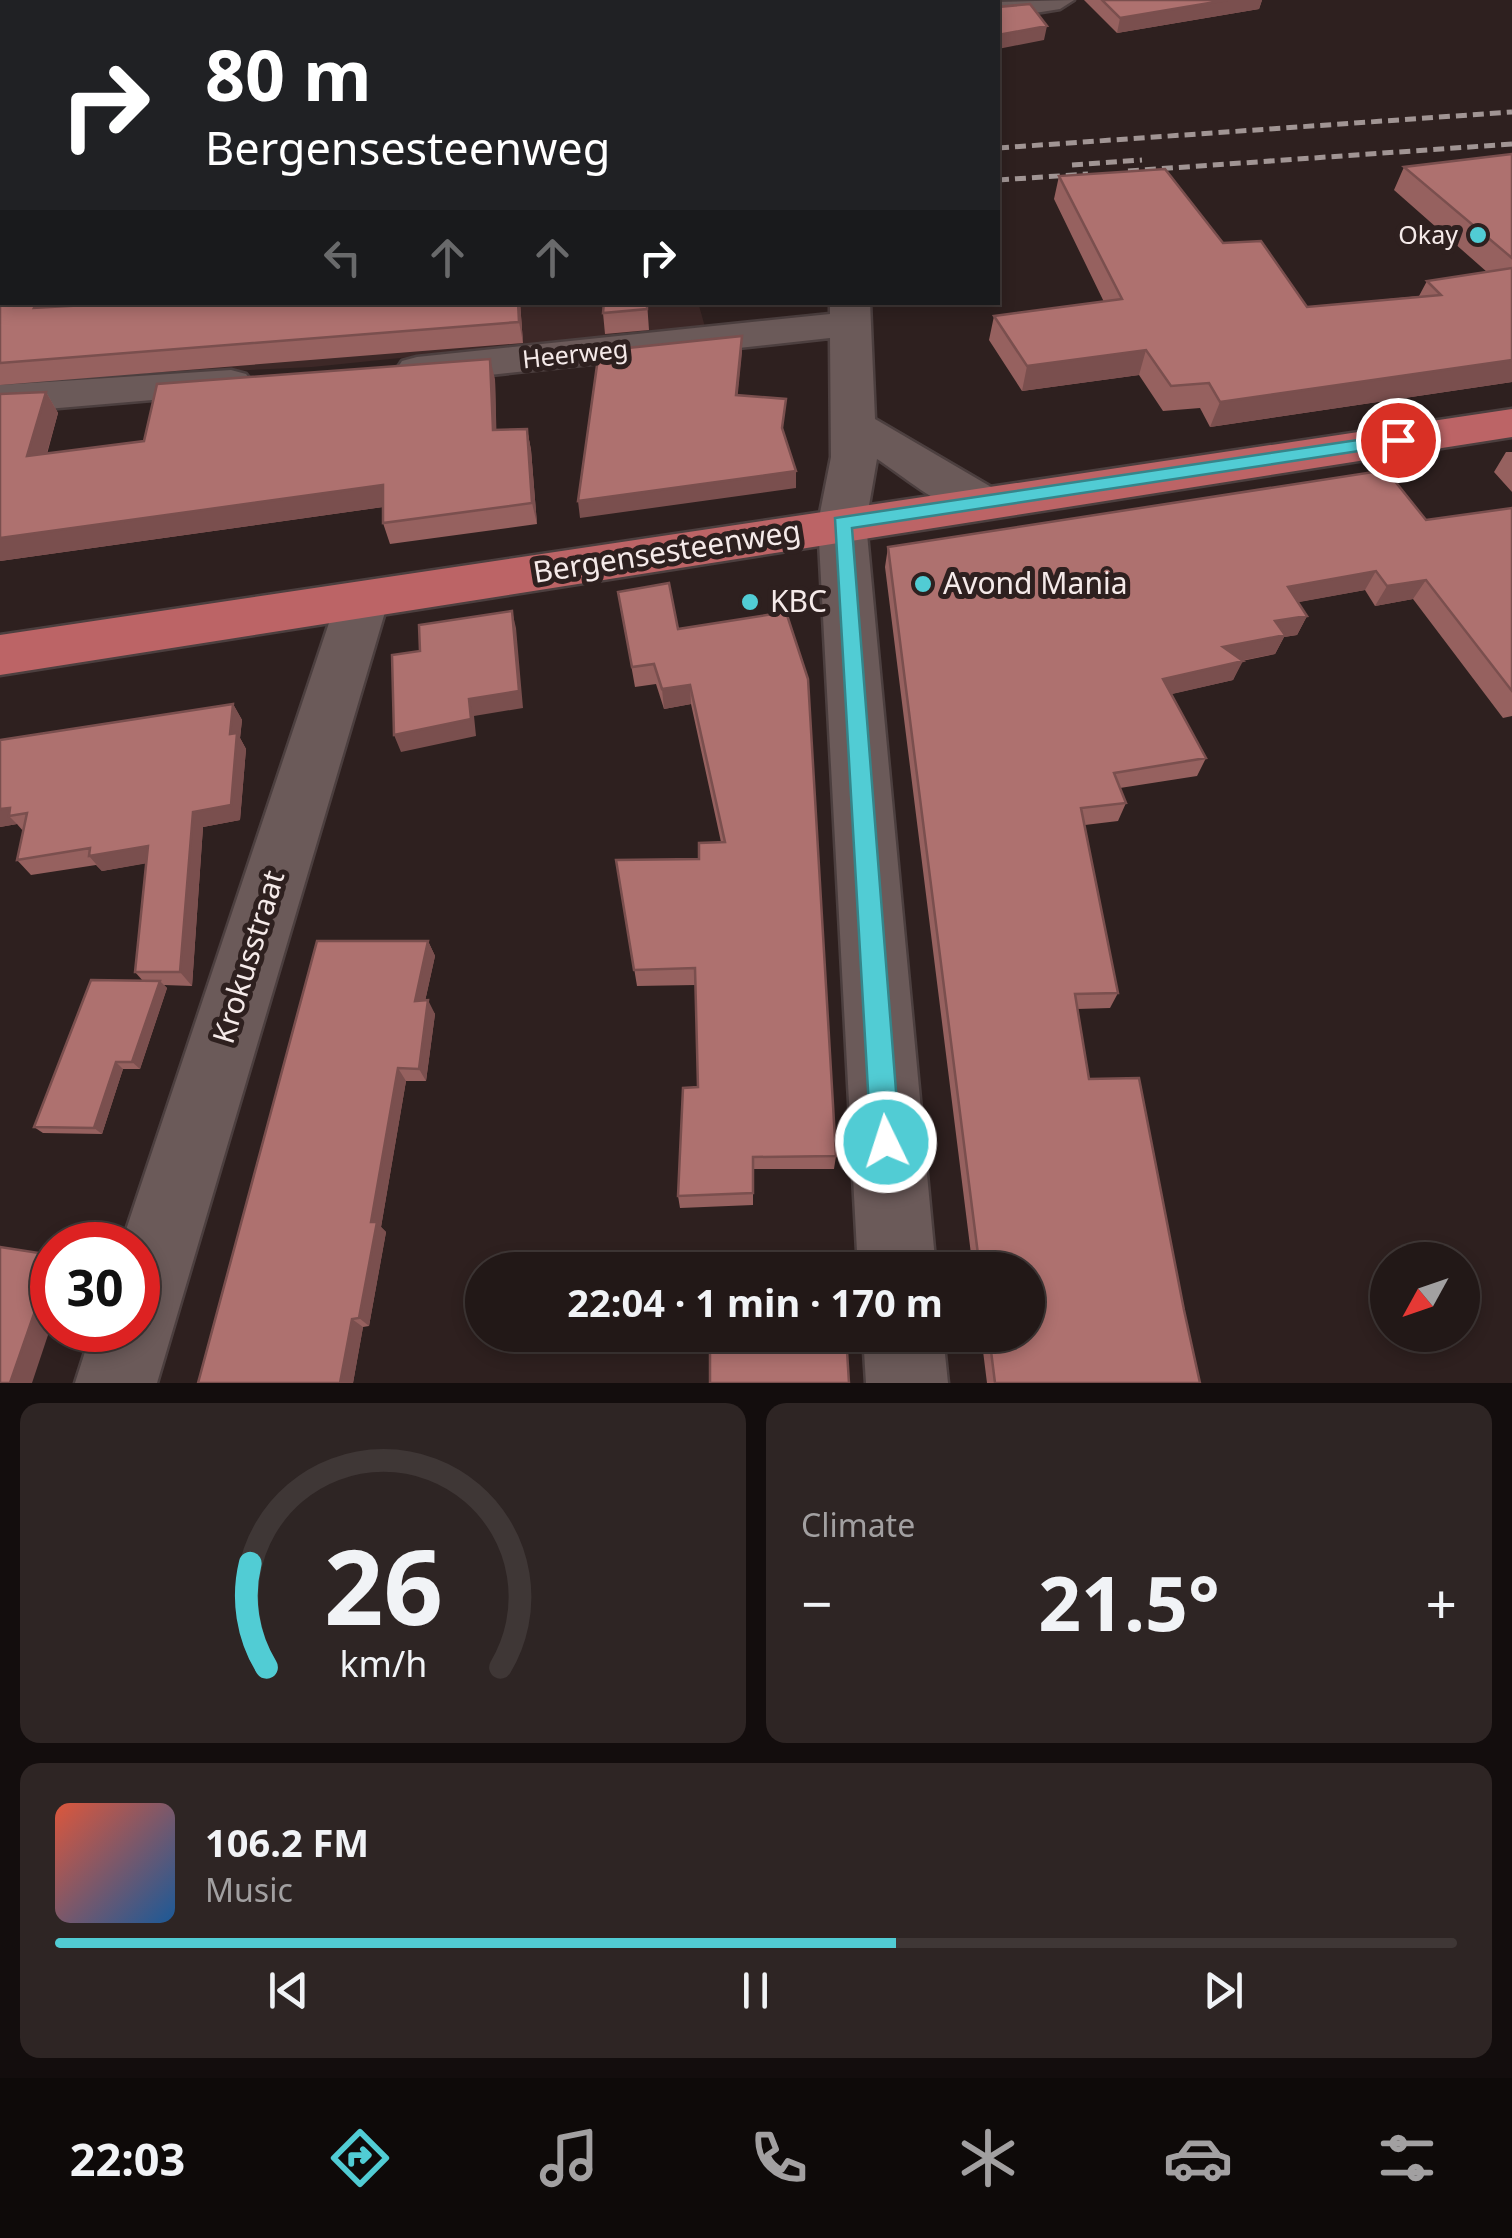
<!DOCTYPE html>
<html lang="en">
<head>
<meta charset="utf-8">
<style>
	body { margin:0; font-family:"Noto Sans",sans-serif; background:#2e2524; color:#f1f3f6; height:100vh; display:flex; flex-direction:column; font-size:38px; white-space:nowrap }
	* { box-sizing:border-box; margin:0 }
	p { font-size:32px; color:#a2a0a1 }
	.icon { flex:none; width:55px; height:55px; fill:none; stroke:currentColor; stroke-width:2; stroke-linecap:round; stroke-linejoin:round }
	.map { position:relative; height:1383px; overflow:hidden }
	.drawer { display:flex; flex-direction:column; gap:20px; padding:20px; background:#130d0d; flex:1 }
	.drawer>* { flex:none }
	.guide { position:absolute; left:0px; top:0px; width:1000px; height:305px; box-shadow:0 5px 15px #0003,0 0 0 2px #3f3736; background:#202124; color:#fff; overflow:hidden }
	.needle { width:65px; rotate:230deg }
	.buttons { position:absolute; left:1370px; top:1242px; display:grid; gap:20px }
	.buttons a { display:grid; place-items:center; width:110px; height:110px; border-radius:50%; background:#221817; box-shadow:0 5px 15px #0003,0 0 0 2px #3f3736; font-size:50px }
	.speed { position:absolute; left:30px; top:1222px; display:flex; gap:20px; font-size:50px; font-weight:700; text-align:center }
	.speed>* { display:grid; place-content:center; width:130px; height:130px; border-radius:50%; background:#221817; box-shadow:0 5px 15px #0003,0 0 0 2px #3f3736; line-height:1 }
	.speed .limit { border:15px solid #d22; background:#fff; color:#111 }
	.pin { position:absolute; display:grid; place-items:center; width:85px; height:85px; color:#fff; margin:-42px; border:5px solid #fff; border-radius:50%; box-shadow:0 2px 10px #0007 }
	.me { position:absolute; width:110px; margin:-55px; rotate:356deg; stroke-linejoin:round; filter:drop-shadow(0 0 8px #0008) }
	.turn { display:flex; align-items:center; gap:35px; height:210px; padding:0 40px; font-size:45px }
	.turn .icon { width:130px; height:130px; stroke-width:2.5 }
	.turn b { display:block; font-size:70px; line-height:85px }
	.lanes { display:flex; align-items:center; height:95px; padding:0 40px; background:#0003; justify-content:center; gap:50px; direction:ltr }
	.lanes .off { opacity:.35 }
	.big { font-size:75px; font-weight:700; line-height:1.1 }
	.drawer .widget { flex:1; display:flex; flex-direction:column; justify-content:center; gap:15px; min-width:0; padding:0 35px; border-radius:20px; background:#2e2524 }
	.drawer .dial { align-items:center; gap:0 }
	.dial svg { height:260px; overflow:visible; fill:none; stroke:#3f3736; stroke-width:7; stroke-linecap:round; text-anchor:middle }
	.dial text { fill:#f1f3f6; stroke:none }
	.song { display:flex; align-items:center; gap:30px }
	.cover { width:120px; height:120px; border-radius:15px; background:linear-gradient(135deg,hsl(10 70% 55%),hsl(210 70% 35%)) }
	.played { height:10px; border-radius:5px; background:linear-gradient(90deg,#51ccd4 60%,#3f3736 60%) }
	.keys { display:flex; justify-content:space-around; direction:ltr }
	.heat { display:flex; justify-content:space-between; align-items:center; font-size:55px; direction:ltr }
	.drawer .tiles { flex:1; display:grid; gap:20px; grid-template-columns:1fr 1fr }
	.widget:last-child { grid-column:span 2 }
	.trip { position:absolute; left:465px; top:1252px; width:580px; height:100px; border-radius:50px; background:#221817; box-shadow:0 5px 15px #0003,0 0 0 2px #3f3736; font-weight:700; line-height:100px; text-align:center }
	.tab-bar { display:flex; height:160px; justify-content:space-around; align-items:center; background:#0e0a09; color:#a2a0a1 }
	.tab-bar .icon { width:70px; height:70px }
	.tab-bar .selected { color:#51ccd4 }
	.tab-bar b { font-size:45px; color:#f1f3f6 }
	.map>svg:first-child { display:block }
	.built { fill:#3d2827 }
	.green { fill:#4e2b2a }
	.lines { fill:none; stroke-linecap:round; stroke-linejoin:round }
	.stream { stroke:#844a4a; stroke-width:18 }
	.minor-casing { stroke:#4c3f3f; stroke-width:5 }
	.major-casing { stroke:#4c3f3f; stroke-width:5 }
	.minor { fill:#6b5a59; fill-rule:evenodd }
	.major { fill:#bc6466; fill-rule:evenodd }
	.rail { stroke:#a19594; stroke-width:5; stroke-dasharray:11 6; stroke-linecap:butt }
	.wall { fill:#96615f }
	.shaded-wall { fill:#7a4f4e }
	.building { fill:#ae716f; stroke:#7a4f4e; stroke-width:2.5 }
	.route { fill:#51ccd4; stroke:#35858a; stroke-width:2.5 }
	.poi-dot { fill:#51ccd4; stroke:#2e201f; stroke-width:4 }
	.labels { text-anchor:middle; stroke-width:10; stroke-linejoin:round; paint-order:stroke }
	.far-poi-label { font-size:25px; fill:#f5eae9; stroke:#2e201f; text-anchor:end }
	.far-street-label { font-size:25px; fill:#f5eae9; stroke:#2e201f }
	.street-label { font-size:30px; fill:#f5eae9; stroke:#2e201f }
	.poi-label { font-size:30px; fill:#f5eae9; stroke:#2e201f; text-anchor:start }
</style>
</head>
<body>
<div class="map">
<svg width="1512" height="1383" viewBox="0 0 1512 1383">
	<rect width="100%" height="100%" fill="#2e201f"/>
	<path class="built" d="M2,302H698L705,327L312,367L0,382Z"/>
	<path class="green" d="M0,0H186L195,2H2L0,175Z"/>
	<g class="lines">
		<path class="stream" d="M194,0L202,2
			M316,2L324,0"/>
		<g class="minor-casing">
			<path id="minor" d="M1074,0L1060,9L998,19V2H993Z
				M830,302H870L875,419L998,491L1005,502L998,513C957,525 910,480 877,459L866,523L936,1270H858L818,523L831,457L830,338L417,383L402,379L396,370L402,361L417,357L830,314Z
				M231,370L246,374L253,383L246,392L0,413V385Z
				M362,583L380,589L388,602L157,1383H75L92,1330H138V1245H121L336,602L344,589Z
				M863,1335H943L948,1383H866Z"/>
		</g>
		<g class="major-casing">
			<path id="major" d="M1512,409V437L0,675V635Z"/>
		</g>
		<use href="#minor" class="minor"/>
		<use href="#major" class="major"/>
		<path class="rail" d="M998,148L1512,112
			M1072,165L1142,160
			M1128,171L1512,144
			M998,180L1088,174"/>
	</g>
	<path class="wall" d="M902,0H996V2H905Z
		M1084,0H1262L1259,9L1117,33Z
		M1512,154V382L1210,427L1200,408L1163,411L1139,375L1022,391L989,340L994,316L1104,302L1054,199L1059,176L1223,243L1307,307L1419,296L1427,281L1487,272L1394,190L1404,167Z
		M0,248L2,302H60L57,307L520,302L523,343L0,385Z
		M647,302L649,330L605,334L603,313Z
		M495,379L496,430L527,429L531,450L537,524L390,544L383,523V507L0,561V394L46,392L58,413L47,454L144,441Z
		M1506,452H1512V492L1494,472Z
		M1512,508V716L1503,718L1413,599L1375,606L1365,590L1298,602L1307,616L1297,635L1284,637L1275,654L1242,661L1233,680L1171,694L1206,758L1197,776L1120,788L1126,803L1118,821L1085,825L1118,993L1110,1008L1077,1009L1089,1079L1184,1310L1200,1383H987L981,1335H1028V1270H973L885,567L888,547L1426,520Z
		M618,592L678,629L836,1156L834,1169H753V1205L680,1208L678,1196L698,1087L696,985L637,986L616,860L699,859L721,842L691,704L664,709L656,684L635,687Z
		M233,704L242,720L240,738L246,749L240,820L203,827L192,986L164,985L167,988L140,1069H123L102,1134L43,1133L34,1127L143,981L135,972L146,863L102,871L96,865L31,875L17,860L23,831L17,824L0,827V740Z
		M428,941L435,956L425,1001L435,1014L426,1081H406L381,1227L386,1232L369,1326L363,1327L353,1383H198Z"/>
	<path class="shaded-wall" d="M1227,0H1262L1259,9L1117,33L1120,18Z
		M1047,26L1044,40L998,49V35Z
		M37,302H60L45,329L34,308Z
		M518,302H520L523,343L519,322Z
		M742,336V353L736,412V395Z
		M1146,350L1139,375L1022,391L1027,366Z
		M490,359L495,379L497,451L493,430Z
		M1512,360V382L1210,427L1220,402Z
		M46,392L58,413L40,477L27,456Z
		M527,429L531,450L537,524L532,503Z
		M796,471V488L580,518L578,501Z
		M383,485L390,506L0,561V538Z
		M1376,571L1365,590L1278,606L1288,587Z
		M1426,580L1413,599L1375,606L1387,586Z
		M512,611L516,628L523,708L474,716L476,736L401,752L394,735Z
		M1307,616L1297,635L1284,637L1275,654L1214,666L1223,647L1275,621Z
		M1243,661L1233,680L1155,698L1163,679Z
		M690,685L691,704L664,709L662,689Z
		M233,704L242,720L240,738L246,749L240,820L203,827L192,986L180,972L193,812L230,734Z
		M10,808L9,816L17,824L0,827V809Z
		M148,846L160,861L102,871L89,856Z
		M428,941L435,956L422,1015L415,1001Z
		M160,981L167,988L140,1069L132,1062Z
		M428,1000L435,1014L426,1081L419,1069Z
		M116,1062L123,1069L102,1134L94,1128Z
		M398,1068L406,1081L381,1227L386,1232L369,1326L359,1318L371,1222Z
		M52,1262V1323L32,1383H10Z
		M352,1319L363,1327L353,1383H340Z"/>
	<path class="building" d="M462,0H863L862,2H462Z
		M920,0H996V2H923Z
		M1102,0H1227L1120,18Z
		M1030,4L1047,26L998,35V7Z
		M1512,154V258L1404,167Z
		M1165,169L1223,243L1261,241L1307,307L1441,295L1427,281L1512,268V360L1220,402L1209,383L1171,386L1146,350L1027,366L994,316L1122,299L1059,176Z
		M0,248H2V302H37L34,308L142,302H518L519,322L0,363Z
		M604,302H647V309L603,313Z
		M742,336L736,395L786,399L782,428L796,471L578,501L599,351Z
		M490,359L493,430L527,429L532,503L383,523V485L0,538V394L46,392L27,456L144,441L157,384Z
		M1386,470L1426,520L1512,508V691L1426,580L1387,586L1376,571L1288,587L1307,616L1275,621L1285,635L1223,647L1243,661L1163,679L1206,758L1114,773L1126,803L1081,808L1118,993L1075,994L1089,1079L1139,1078L1184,1310L1200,1383H995L989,1335H1028V1270H980L888,547Z
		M669,583L678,629L786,612L808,679L836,1156L753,1157V1193L678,1196L683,1088L698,1087L695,968L634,970L616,860L699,859V843L725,842L690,685L662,689L654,664L632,667L618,592Z
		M512,611L519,691L469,699L471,719L394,735L392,655L420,651L419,625Z
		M233,704L230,734L237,733L231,805L193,812L180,972H135L148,846L89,856L90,848L17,860L27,813L9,816L10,808L0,809V740Z
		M317,941H428L415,1001L428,1000L419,1069L398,1068L371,1222H377L359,1318L352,1319L340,1383H198Z
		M91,980L160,981L132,1062H116L94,1128L34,1127Z
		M0,1247L52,1255V1262L10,1383H0Z
		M710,1335H846L849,1383H710Z"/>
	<path class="route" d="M1398,434L1405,436V444L852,528L900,1142L896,1153L886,1157L875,1153L871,1142L835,518Z"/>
	<g class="poi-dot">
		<circle cx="1478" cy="235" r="10"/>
		<circle cx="923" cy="584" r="10"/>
		<circle cx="750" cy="602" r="10"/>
	</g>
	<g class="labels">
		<g class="far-poi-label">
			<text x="1458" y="244">Okay</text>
		</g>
		<g class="far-street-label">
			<text transform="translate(575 354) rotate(-6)" y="9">Heerweg</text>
		</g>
		<g class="street-label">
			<text transform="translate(667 552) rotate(-9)" y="10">Bergensesteenweg</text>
			<text transform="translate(249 957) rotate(-73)" y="10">Krokusstraat</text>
		</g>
		<g class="poi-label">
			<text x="943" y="594">Avond Mania</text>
			<text x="770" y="612">KBC</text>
		</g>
	</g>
</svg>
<div class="buttons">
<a><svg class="needle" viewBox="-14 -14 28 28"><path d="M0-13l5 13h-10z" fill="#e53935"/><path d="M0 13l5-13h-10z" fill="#a2a0a1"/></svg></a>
</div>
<div class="speed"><div class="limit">30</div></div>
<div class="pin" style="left:1398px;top:440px;background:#d93025"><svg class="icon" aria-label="arrive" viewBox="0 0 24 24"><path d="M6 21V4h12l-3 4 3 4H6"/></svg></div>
<svg class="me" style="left:886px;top:1142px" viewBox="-20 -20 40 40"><circle r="17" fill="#51ccd4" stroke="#fff" stroke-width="3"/><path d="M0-11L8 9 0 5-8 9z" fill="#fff"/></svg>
<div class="trip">22:04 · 1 min · 170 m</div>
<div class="guide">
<div class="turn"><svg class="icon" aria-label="right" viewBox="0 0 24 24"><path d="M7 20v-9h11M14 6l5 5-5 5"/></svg><div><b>80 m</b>Bergensesteenweg</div></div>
<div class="lanes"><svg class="icon off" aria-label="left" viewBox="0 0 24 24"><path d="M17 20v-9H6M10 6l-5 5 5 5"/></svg><svg class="icon off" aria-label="ahead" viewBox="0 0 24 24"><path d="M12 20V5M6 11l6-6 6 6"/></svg><svg class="icon off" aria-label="ahead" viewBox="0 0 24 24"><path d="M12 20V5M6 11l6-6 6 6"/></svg><svg class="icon" aria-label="right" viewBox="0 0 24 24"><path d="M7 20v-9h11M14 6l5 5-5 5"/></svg></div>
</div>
</div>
<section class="drawer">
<div class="tiles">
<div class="widget dial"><svg viewBox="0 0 100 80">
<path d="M14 69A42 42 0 1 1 86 69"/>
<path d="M14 69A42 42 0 0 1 9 37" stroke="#51ccd4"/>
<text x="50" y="56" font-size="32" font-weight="700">26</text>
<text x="50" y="72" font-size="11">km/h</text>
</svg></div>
<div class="widget"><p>Climate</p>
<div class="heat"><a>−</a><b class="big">21.5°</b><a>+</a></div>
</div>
<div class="widget">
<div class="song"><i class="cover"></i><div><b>106.2 FM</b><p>Music</p></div></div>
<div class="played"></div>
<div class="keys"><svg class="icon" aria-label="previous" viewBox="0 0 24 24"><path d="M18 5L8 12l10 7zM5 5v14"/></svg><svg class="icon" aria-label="pause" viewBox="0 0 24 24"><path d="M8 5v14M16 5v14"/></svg><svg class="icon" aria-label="next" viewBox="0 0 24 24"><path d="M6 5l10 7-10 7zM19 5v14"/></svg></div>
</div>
</div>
</section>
<nav class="tab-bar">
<b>22:03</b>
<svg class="icon selected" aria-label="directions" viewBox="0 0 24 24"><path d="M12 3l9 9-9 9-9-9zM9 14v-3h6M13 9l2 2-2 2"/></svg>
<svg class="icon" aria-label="music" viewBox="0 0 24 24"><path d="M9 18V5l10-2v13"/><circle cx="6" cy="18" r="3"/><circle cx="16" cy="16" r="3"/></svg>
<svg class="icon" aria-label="phone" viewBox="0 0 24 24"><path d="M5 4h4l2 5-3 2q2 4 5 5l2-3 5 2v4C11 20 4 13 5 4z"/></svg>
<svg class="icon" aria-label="climate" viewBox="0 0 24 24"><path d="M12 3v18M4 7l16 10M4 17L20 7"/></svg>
<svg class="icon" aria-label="car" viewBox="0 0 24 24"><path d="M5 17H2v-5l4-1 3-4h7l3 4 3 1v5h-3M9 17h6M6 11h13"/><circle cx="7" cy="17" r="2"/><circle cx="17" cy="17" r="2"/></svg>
<svg class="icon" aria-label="filters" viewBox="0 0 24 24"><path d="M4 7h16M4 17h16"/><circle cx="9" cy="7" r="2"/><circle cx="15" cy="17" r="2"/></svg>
</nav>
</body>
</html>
